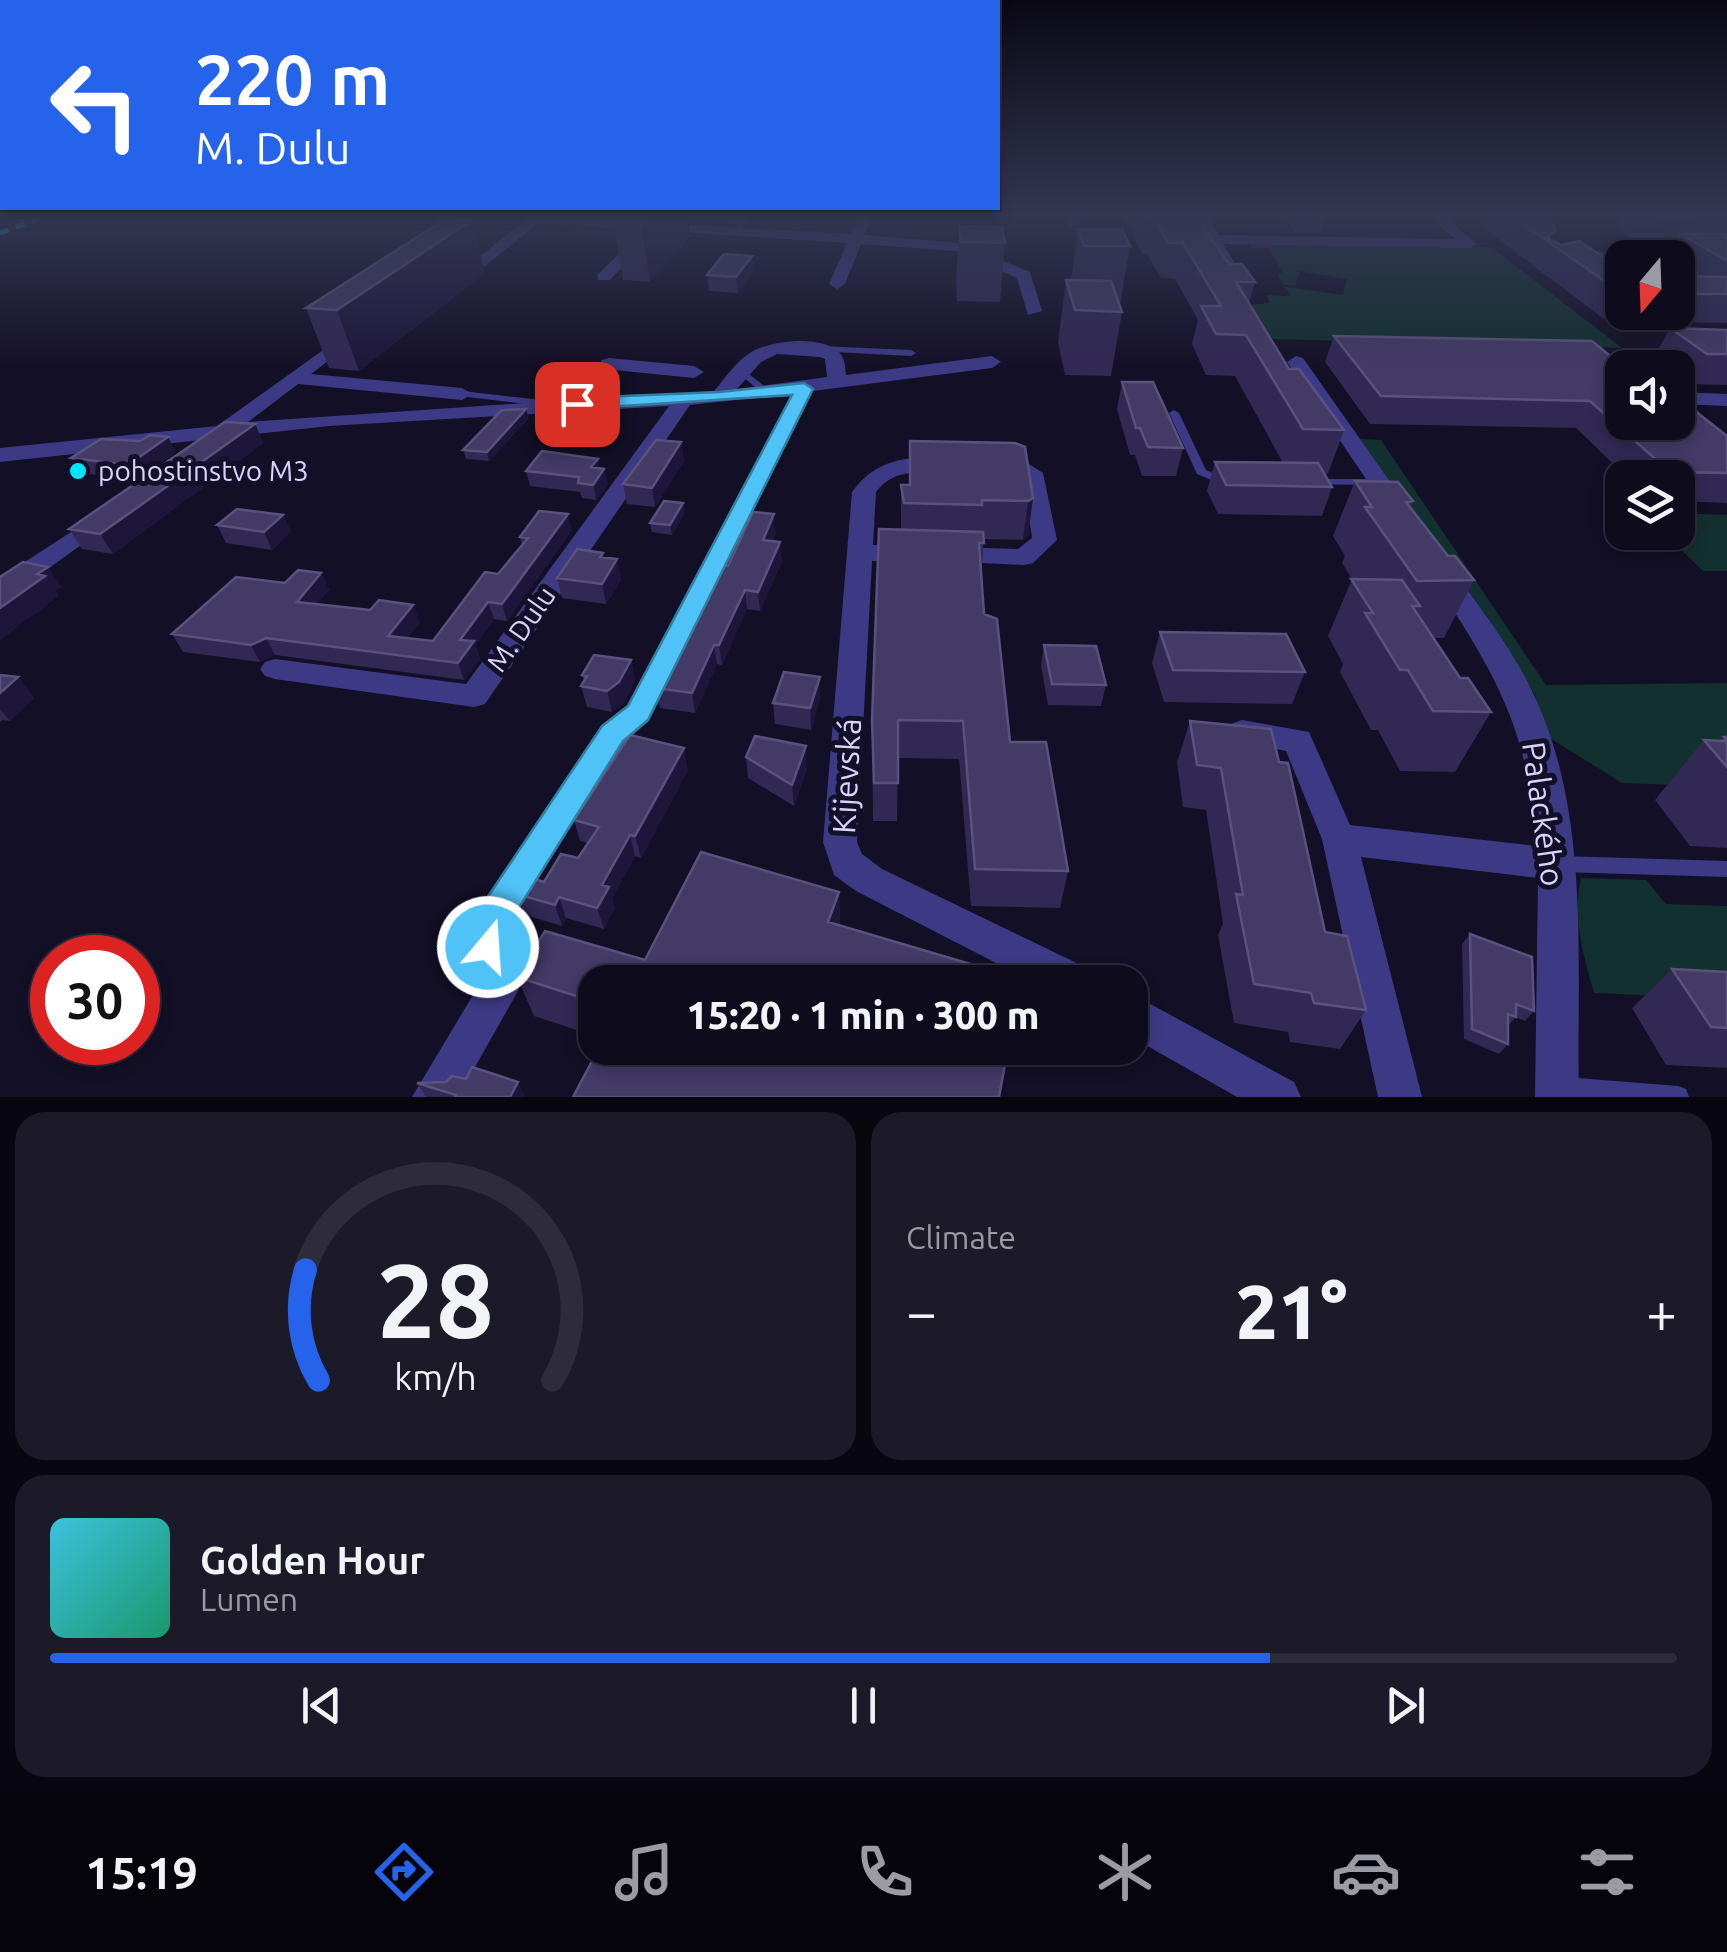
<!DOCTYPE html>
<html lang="en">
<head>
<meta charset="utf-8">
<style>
	body { margin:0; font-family:Ubuntu,sans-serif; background:#1c1929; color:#f1f3f6; height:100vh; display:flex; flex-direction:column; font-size:38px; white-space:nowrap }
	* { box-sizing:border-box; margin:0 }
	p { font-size:32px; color:#9b9ba3 }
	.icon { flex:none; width:55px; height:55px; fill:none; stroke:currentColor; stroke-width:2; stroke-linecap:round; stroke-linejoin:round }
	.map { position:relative; height:1097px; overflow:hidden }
	.details { display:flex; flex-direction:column; gap:15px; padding:15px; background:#08060f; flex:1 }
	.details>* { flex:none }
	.top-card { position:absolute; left:0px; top:0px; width:1000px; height:210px; box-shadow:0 5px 15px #0003,0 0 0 2px #2e2b3b; background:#2563eb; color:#fff; overflow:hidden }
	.needle { width:65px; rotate:199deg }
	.controls { position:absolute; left:1605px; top:240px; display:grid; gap:20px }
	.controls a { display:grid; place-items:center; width:90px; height:90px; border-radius:20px; background:#0e0b1c; box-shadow:0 5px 15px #0003,0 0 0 2px #2e2b3b; font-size:50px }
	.speed { position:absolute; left:30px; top:935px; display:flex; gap:20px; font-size:50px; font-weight:700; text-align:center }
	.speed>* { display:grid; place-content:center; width:130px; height:130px; border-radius:50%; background:#0e0b1c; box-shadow:0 5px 15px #0003,0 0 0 2px #2e2b3b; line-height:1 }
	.speed .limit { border:15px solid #d22; background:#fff; color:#111 }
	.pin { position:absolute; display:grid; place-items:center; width:85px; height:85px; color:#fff; margin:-42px; border-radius:20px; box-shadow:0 5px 15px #0006 }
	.me { position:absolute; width:110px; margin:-55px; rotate:18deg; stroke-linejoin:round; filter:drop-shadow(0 0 8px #0008) }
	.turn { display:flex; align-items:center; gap:35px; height:210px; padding:0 30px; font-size:45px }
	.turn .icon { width:130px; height:130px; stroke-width:2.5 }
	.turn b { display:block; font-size:70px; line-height:85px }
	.big { font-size:75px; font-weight:800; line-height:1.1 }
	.details .tile { flex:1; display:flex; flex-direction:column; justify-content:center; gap:15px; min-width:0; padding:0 35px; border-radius:30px; background:#1c1929 }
	.details .dial { align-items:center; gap:0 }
	.dial svg { height:260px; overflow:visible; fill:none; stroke:#2e2b3b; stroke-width:7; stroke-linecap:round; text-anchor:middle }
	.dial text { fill:#f1f3f6; stroke:none }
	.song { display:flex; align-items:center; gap:30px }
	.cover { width:120px; height:120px; border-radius:15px; background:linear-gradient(135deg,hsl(190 70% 55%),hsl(160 70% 35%)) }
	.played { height:10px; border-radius:5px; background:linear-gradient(90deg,#2563eb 75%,#2e2b3b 75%) }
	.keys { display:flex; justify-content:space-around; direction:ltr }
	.heat { display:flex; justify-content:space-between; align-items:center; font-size:55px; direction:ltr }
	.details .tiles { flex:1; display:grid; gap:15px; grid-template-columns:1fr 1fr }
	.tile:last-child { grid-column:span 2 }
	.trip { position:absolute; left:578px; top:965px; width:570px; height:100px; border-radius:30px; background:#0e0b1c; box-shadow:0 5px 15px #0003,0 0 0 2px #2e2b3b; font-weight:800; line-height:100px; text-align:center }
	.menu { display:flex; height:160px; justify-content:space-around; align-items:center; background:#06040b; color:#9b9ba3 }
	.menu .icon { width:70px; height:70px }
	.menu .active { color:#2563eb }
	.menu b { font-size:45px; color:#f1f3f6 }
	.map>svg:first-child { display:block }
	.green { fill:#12302f }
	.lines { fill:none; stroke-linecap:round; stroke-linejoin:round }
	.service { fill:#3d3a85; fill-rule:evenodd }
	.minor { fill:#3d3a85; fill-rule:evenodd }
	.rail { stroke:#00e5ff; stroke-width:5; stroke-dasharray:9 8; stroke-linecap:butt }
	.wall { fill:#312854 }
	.shaded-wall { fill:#1d163a }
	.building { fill:#433a66; stroke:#5a527e; stroke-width:2.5 }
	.route { fill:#4fc3f7; stroke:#337fa1; stroke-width:2.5 }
	.poi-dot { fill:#00e5ff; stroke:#130f26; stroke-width:4 }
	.labels { text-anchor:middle; stroke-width:10; stroke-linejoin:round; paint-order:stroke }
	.poi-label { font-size:28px; fill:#d9d4ff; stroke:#130f26; text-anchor:start }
	.street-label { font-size:28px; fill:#d9d4ff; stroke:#130f26 }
	.near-street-label { font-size:32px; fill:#d9d4ff; stroke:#130f26 }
</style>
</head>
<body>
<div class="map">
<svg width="1727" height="1097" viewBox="0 0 1727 1097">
	<rect width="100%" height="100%" fill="#130f26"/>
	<path class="green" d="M1252,242L1491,247L1622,348L1272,339L1250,305L1269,303L1267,295L1291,296L1285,287L1343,295L1347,279L1300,271L1295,286L1284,285L1277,275L1283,272L1268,248H1250Z
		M1359,439L1381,440L1546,685L1727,683V787L1622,783L1545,735L1535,695L1486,615Z
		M1678,513L1727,515V571H1703L1664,533L1678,532Z
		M1581,878L1646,880L1666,904L1727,906V999L1594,993C1583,955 1572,916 1581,878Z"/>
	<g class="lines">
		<path class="service" d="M650,216L744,220L747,222L736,234L732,232L739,224L653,218Z
			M1645,251L1685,252L1689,254L1685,256L1653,255L1655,258H1646L1643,255L1612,257L1622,264V269L1602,257H1583L1579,255L1583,253Z
			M1655,312H1665L1679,323C1664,338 1632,329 1616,319L1620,316L1641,324L1670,323Z
			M819,346L911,350L916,353L911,356L816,351L814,349Z
			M741,368L771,391V395H765L738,373L736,371Z
			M462,391L551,401L556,404L551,407L459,396L457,394Z
			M1174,410L1179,413L1206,470L1226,479L1228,481L1226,483H1218L1197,474L1169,413Z
			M1312,479H1367L1373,482L1367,485L1308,484L1306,482L1308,480Z
			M1560,856L1727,861V877L1560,872L1554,870L1551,864L1554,858Z
			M1565,1077L1678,1086L1686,1089L1689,1097H1561L1557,1096L1554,1088L1557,1080Z"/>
		<path class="minor" d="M531,216L850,234L858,216H872L864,235L959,243L1030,272L1042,311L1028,315L1017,278L956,251L861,244L845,284L837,289L829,284L847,243L539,223L481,269H471V263Z
			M1065,216H1079L1080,224L1068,227Z
			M1193,216H1207L1218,235L1455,239L1428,216H1444L1477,244L1470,248L1223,244L1249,287L1241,292L1233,287Z
			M638,236L650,239L610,280H598V274Z
			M351,330L357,331V339L311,374L462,388L472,394L462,400L298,384L248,422L570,400L602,360L609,358L694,366L704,372L694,378L614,370L592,399L714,391C726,377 737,360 753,351C774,340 821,335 839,352C845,358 845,367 846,375L992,356L1001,362L992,368L813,391L649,721L624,743L505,932L520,974L518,991L458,1097H412L479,985L480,974L466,930L472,918L602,725L627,705L792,394L690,405L485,704L474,707L275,679L265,676L260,669L265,662L275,659L466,684L669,406L329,426L0,462V448L217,426ZM777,354L820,357L825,359L827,377L737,389L761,362Z
			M1296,356L1303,358L1405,503L1409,508L1405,513H1389L1287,362Z
			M1678,392L1727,394V406L1678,404Z
			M943,457L951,459L954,464L951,469C921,476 897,465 876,492L873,545L909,546L922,554L909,562L872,561L857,842L862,854L882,869L1087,968L1093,982H1033L856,891L834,875L823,842L852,492C876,459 905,457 943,457Z
			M998,457L1029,464L1043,473L1057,540L1033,563L1024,565L940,561L936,555L949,547L1018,549L1032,538L1024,481L990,469L987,464L990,459Z
			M102,512L114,519L110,524L9,597L0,600V578Z
			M1443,566L1452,568C1483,612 1517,655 1538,704C1591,825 1576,968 1579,1097H1535L1538,878L1361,857L1422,1097H1378L1322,839L1286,751L1231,740L1226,732L1231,724L1242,720L1309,732L1350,825L1537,846C1527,723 1495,674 1430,574Z
			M1130,993L1294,1082L1301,1097H1237L1130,1036Z"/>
		<path class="rail" d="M0,233L45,216"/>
	</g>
	<path class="wall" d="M621,216L690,237L650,282L623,280L614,223Z
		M698,216H752L749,219Z
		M1123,216H1180L1229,264L1255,282L1249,303L1289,369L1344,430L1328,474H1325L1332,487L1322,516L1218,514L1207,491L1215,462L1283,463L1235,376L1206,375L1192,344L1198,320L1175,279L1161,278L1147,254L1142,253Z
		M1281,216H1326L1321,233H1296Z
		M1481,216H1548L1551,241L1622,269V312H1663L1659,320H1642L1621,312L1604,319L1478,224Z
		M1621,216H1727V323L1682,322L1670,312H1678V276L1693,277L1678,267V258H1669L1674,248L1646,247L1615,228Z
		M959,226L1005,243L1000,302L957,301L956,283Z
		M1078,229L1130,246L1120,305L1122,312L1111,376L1065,375L1058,342L1066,280H1071Z
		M753,271L738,293L709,291L707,275Z
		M485,273L359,371L329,368L306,308Z
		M1670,328L1727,330V385L1689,384L1678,375V368H1667L1654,357Z
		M1334,336L1592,341L1622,422L1678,393L1692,404L1690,407L1727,436V503L1678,501V478H1628L1576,428L1370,424L1325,362Z
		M1122,382L1183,448L1176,476H1142L1135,455H1130L1117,409Z
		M529,418L489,461L466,459L463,450Z
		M255,424L263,443L113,554L82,549L69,529Z
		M910,441L1033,498L1028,536L1023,540L984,539L981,576L984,614L1010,742L1068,871L1060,908L971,906L959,759L898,758L897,821H873L872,720L901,530V485H909Z
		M681,442L684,461L655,507L627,504L623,484Z
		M176,452L136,479L80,473L71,458Z
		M598,459L599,468L608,484L596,500L582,498L580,492L530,486L526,471Z
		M1355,481L1413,501L1410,507L1448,556L1474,580L1444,638H1433L1460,678L1491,712L1455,772L1400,771L1378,730H1371L1340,672L1343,664L1328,636L1352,579L1342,563L1345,556L1333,536Z
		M685,513L672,535L652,532L650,523Z
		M283,515L291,532L272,550L226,543L217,525Z
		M572,530L507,621L494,619L475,645L480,659L464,680L275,655L260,662L183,652L172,634L285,583L321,573L329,590L317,604L420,622L407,638L433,641L498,574L522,545L520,537Z
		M776,533L772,541L782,561L760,611L747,609L722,665L717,664L695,713L660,708L656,688L671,668L728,566Z
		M603,553L604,558L617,559L621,580L606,604L562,598L557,578Z
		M1160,632L1305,672L1292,704L1164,702L1152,663Z
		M1044,645L1106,685L1101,706L1048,705L1041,666Z
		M631,660L635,681L624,703L612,712L587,707L581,686L584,682L582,675Z
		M0,675L18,677L34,698L10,721L2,720L0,722Z
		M820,677V698L811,730L775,724L773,703Z
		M1190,721L1279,762L1325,932L1366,1010L1340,1049L1290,1042L1288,1032L1234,1023L1218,935L1223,924L1206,810L1183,807L1177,762Z
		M1724,737H1727V848L1690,846L1655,800L1704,740L1721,741Z
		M746,757L807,768L794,806L748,778Z
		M688,770L641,858L635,856L612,898L615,908L604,929L566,918L562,926L525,915L517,894L544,882L578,858L588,843L580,841L574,820Z
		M839,892L840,925L595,982V1036L534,1016L517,977L645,960Z
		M1470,934L1534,1011L1525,1021L1516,1017L1508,1026V1044L1499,1054L1464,1039L1462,944Z
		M1672,969L1727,972V1068L1666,1065L1632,1008Z
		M417,1083L526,1097H426Z"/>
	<path class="shaded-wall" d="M650,216H688L690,237L650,282L641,225Z
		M472,220L485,273L359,371L337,310Z
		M752,256L753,271L738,293L736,277Z
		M1622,289L1621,312L1604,319L1619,291Z
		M526,409L529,418L489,461L487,452Z
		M255,424L263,443L113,554L100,534Z
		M168,437L176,452L136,479L128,465Z
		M681,442L684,461L655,507L652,488Z
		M598,459L601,474L604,469L608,484L596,500L591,467Z
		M1033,498L1028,536L1023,540L1028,501Z
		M683,503L685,513L672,535L670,525Z
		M568,514L572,530L507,621L502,604Z
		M774,514L776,533L765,558L763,540Z
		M283,515L291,532L272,550L264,532Z
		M780,542L782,561L760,611L758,592Z
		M617,559L621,580L606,604L602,584Z
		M48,567L62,587L56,591L59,596L0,640V608L37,574Z
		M321,573L329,590L305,619L297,602Z
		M745,590L747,609L722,665L719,645Z
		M488,602L494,619L475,645L480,659L464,680L458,663L460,640Z
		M413,605L420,622L395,653L388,636Z
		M266,638L275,655L260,662L251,645Z
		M714,645L717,664L695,713L692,693Z
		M631,660L635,681L624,703L612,712L607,691Z
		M18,677L34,698L10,721L0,709V693Z
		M820,677V698L811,730L810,708Z
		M806,746L807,768L794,806L792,785Z
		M684,748L688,770L641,858L635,836Z
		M630,835L635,856L612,898L615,908L604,929L597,908L602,885Z
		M839,892L840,932L828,922Z
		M559,897L566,918L562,926L555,905Z
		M518,1082L526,1097H510Z"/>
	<path class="building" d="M450,216H455L457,220H472L337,310L306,308Z
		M621,216H650L641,225L614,223Z
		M1147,216H1180V218L1198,220L1229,264H1242L1255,282H1236L1289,369H1299L1344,430L1303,429L1246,335L1216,334L1201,306H1221L1183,243H1168L1154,219H1149Z
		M1511,216H1548L1556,231L1548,236L1550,240L1561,245L1579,241L1622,269V289L1619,291Z
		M1655,216H1712L1719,220L1661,219Z
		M959,226L1002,227L1005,243L961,242Z
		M1078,229H1122L1130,246H1084Z
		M1681,234H1727V261Z
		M724,254L752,256L736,277L707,275Z
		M1678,276L1727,277V294H1698L1680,280L1678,281Z
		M1066,280L1111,281L1122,312L1075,310Z
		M1670,328L1727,330V354H1707Z
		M1334,336L1592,341L1625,368H1622V422H1678V393L1692,404L1685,403L1727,436V473L1670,472L1590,401L1381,396Z
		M1122,382H1153L1183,448L1148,447L1140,428H1136Z
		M526,409L487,452L463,450L502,410Z
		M225,422L255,424L100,534L69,529Z
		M150,435L168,437L128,465L71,458L101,439L140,441Z
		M656,440L681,442L652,488L623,484Z
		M910,441L1015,443L1025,447L1033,498L1028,501L982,500V505L904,503L901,485H910Z
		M542,451L598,459L591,467L604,469L593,485L578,483L579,477L526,471Z
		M1215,462L1318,463L1332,487L1226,485Z
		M1355,481L1398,482L1413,501L1406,502L1448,556H1455L1474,580L1417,581L1365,507H1372Z
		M664,501L683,503L670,525L650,523Z
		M237,509L283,515L264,532L217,525Z
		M539,511L568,514L502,604L488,602L460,640L474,641L458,663L266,638L251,645L172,634L236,577L285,583L298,570L321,573L297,602L370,610L379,600L413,605L388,636L433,641L485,572L498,574L528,538L520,537Z
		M753,512L774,514L763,540L780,542L758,592L745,590L719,645H714L692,693L656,688L667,667L671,668L723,565L728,566Z
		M879,529L983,532L984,543H979L984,614L997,619L1010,742H1046L1068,871L975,869L963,721L898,720V783H874L872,720Z
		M577,549L603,553L600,557L617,559L602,584L557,578Z
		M23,562L48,567L37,574L45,576L0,608V577Z
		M1351,579L1402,580L1420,606H1412L1460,678H1468L1491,712L1433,711L1408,670H1400L1365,613H1373Z
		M1160,632L1286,634L1305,672L1173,670Z
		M1044,645L1096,646L1106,685L1052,684Z
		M594,655L631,660L619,682L607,691L581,686L587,676L582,675Z
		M784,672L820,677L810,708L773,703Z
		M0,675L18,677L0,693Z
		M1190,721L1271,729L1279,762L1288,763L1325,932L1347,936L1366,1010L1314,1003L1311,993L1254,984L1236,894L1243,895L1221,768L1197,765Z
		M630,735L684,748L635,836L630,835L602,885L609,887L597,908L559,897L555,905L517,894L528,877L544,882L561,854L578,858L599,827L574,820Z
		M755,736L806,746L792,785L746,757Z
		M1724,737H1727V767L1704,740L1727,741Z
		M701,852L839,892L828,922L1021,979V982H595V1002L517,977L545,931L645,960Z
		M1470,934L1532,957L1534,1011L1516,1004V1017L1508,1014V1044L1472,1029Z
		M1672,969L1727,972V1028L1711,1027Z
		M599,1048H1008L999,1097H573Z
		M472,1067L518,1082L510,1097H455L456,1095L417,1083L446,1082L452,1076L466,1079Z"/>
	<linearGradient id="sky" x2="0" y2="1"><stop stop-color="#0a0815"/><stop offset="0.58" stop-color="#333752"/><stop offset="1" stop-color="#333752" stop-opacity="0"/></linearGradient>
	<rect width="1727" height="370" fill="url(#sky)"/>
	<path class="route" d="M804,383L813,389L648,720L623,741L503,933L506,947L501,959L488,964L476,959L468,930L473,919L602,726L628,706L792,395L577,409L568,404L577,398L720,392Z"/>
	<circle class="poi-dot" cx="78" cy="471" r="10"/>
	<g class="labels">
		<g class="poi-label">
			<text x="98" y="481">pohostinstvo M3</text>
		</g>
		<g class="street-label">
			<text transform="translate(521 629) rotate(-55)" y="10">M. Dulu</text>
		</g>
		<g class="near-street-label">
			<text transform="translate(847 776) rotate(-87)" y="11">Kijevská</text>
			<text transform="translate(1543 814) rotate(82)" y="11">Palackého</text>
		</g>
	</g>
</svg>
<div class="controls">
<a><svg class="needle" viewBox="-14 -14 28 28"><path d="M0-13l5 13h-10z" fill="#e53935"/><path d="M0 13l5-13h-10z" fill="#9b9ba3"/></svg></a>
<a><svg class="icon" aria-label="sound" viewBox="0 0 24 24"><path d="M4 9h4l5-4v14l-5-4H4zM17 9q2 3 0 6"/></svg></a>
<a><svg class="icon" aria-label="layers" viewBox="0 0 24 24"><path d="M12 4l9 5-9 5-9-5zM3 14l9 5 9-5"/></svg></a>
</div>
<div class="speed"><div class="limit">30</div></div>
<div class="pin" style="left:577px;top:404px;background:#d93025"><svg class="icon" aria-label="arrive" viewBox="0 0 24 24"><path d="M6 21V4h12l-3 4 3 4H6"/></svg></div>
<svg class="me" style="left:488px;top:947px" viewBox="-20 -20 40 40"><circle r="17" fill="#4fc3f7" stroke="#fff" stroke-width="3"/><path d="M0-11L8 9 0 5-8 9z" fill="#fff"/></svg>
<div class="trip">15:20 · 1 min · 300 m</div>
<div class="top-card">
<div class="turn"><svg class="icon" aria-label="left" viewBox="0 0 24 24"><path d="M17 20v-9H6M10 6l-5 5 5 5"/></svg><div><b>220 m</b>M. Dulu</div></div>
</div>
</div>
<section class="details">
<div class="tiles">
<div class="tile dial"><svg viewBox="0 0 100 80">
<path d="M14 69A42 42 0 1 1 86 69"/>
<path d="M14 69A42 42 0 0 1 10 35" stroke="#2563eb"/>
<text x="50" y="56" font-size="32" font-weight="700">28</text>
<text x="50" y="72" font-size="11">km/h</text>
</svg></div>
<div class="tile"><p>Climate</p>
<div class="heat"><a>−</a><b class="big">21°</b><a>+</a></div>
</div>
<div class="tile">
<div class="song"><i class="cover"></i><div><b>Golden Hour</b><p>Lumen</p></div></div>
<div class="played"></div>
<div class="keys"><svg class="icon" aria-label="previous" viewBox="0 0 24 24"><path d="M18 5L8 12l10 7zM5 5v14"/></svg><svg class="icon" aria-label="pause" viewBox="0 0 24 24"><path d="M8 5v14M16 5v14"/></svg><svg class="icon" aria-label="next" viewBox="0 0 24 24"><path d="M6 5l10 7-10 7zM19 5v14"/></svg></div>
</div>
</div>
</section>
<nav class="menu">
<b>15:19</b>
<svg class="icon active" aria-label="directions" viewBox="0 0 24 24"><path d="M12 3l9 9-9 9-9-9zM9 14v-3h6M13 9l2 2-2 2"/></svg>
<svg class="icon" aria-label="music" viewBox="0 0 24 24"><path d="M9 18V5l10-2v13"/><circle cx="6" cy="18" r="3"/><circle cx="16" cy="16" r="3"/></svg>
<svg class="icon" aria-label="phone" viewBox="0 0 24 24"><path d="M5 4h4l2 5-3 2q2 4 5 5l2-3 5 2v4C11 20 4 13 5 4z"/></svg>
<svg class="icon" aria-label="climate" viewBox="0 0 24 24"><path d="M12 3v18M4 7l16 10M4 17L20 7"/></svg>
<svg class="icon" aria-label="car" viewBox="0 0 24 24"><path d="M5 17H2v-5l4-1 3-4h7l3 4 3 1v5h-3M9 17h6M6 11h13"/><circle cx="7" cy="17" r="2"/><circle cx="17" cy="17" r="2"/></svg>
<svg class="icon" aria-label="filters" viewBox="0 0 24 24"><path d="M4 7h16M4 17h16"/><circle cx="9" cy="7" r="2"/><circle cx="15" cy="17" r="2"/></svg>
</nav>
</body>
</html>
